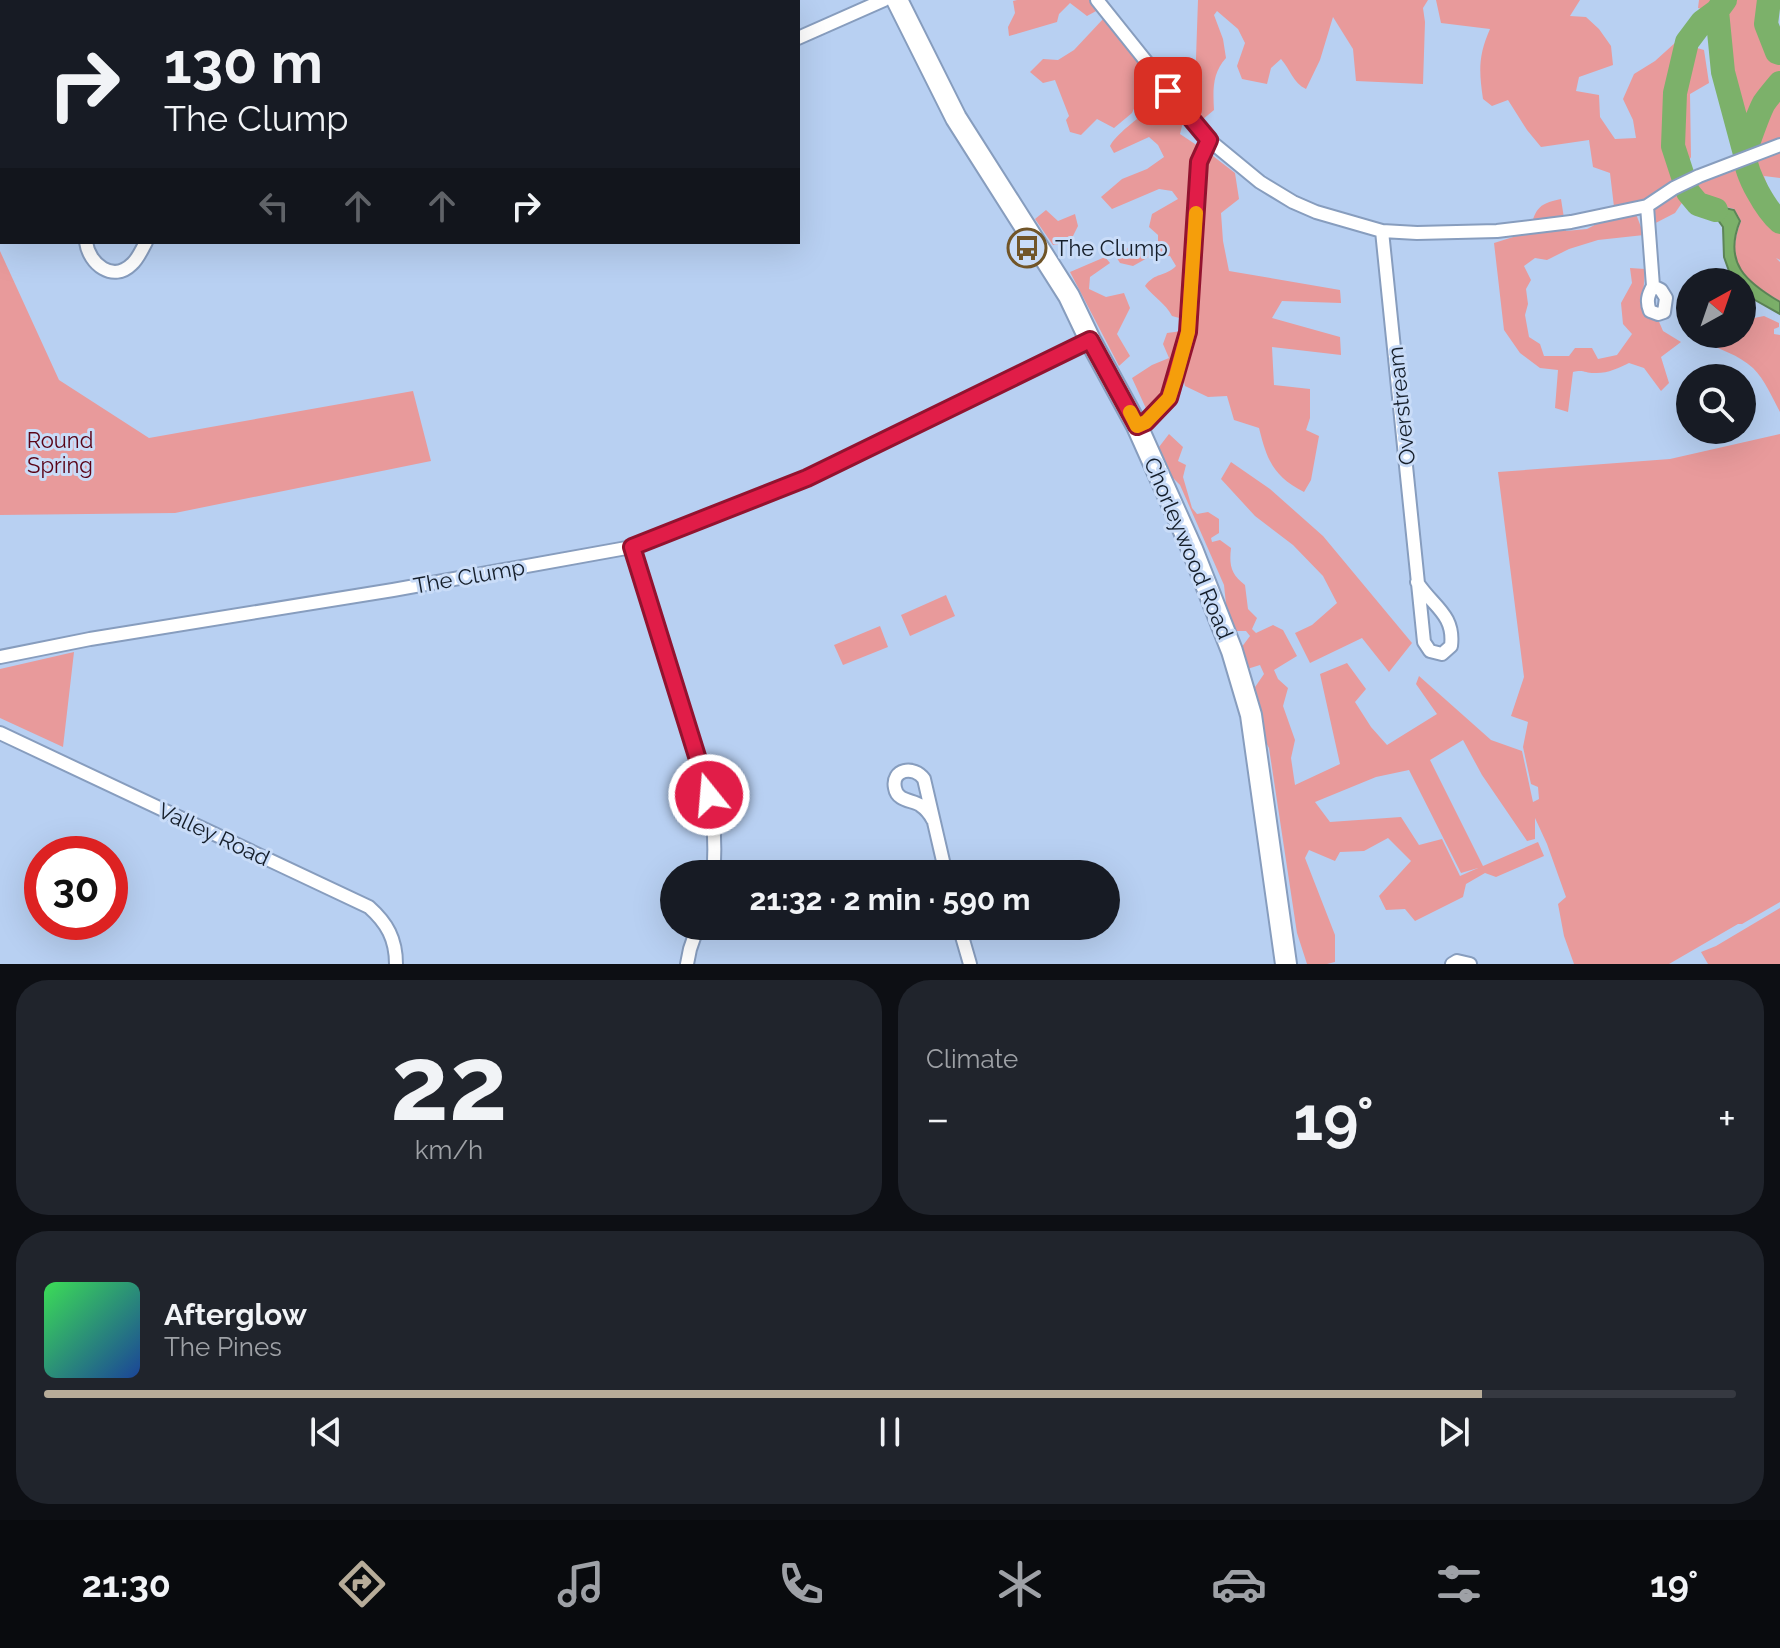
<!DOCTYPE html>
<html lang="en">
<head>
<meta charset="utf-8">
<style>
	body { margin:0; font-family:Raleway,sans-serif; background:#20242c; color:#f1f3f6; height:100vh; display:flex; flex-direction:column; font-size:30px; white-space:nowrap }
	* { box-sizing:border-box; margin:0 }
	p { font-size:26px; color:#9ea1a6 }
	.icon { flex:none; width:44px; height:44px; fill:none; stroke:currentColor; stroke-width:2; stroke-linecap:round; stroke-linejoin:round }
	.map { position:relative; height:964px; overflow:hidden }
	.sheet { display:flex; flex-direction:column; gap:16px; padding:16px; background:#0d0f14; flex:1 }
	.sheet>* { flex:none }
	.top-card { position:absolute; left:0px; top:0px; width:800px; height:244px; box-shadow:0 8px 32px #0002; background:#171b24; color:#f1f3f6; overflow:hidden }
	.needle { width:52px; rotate:40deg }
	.buttons { position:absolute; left:1676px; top:268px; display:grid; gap:16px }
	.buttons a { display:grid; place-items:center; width:80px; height:80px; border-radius:50%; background:#171b24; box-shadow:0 8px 32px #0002; font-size:40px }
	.speed { position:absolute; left:24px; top:836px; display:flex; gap:16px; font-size:40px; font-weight:700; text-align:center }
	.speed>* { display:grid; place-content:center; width:104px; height:104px; border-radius:50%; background:#171b24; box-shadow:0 8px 32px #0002; line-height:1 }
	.speed .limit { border:12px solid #d22; background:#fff; color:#111 }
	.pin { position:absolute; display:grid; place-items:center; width:68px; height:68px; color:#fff; margin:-34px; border-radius:16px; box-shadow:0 4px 12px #0006 }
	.me { position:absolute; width:88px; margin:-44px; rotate:343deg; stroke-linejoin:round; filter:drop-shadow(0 0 6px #0008) }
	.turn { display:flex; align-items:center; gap:28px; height:168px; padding:0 32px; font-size:36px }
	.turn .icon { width:104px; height:104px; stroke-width:2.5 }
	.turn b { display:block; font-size:56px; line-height:68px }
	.lanes { display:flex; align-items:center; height:76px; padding:0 32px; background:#0003; justify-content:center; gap:40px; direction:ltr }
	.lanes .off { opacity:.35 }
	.big { font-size:60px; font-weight:700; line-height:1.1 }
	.sheet .card { flex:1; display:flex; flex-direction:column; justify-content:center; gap:12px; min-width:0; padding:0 28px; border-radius:32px; background:#20242c }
	.sheet .dial { align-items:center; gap:0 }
	.dial b { font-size:104px; line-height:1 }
	.song { display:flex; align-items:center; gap:24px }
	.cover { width:96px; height:96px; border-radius:12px; background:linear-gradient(135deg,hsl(130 70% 55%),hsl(220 70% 35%)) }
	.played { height:8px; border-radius:4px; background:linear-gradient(90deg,#b7ac99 85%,#363941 85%) }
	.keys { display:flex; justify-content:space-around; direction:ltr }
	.heat { display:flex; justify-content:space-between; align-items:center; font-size:44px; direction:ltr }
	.sheet .tiles { flex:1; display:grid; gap:16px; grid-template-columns:1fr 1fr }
	.card:last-child { grid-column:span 2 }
	.trip { position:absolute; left:660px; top:860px; width:460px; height:80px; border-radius:40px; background:#171b24; box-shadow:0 8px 32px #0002; font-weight:700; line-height:80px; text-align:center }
	.menu { display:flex; height:128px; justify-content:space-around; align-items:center; background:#090b0e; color:#9ea1a6 }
	.menu .icon { width:56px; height:56px }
	.menu .on { color:#b7ac99 }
	.menu b { font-size:36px; color:#f1f3f6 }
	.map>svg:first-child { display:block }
	.green { fill:#e89a9b; fill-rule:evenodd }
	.water { fill:#7cb16a; stroke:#5d8557; stroke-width:2 }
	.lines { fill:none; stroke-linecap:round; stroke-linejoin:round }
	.river { stroke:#7cb16a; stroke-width:24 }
	.street-casing { stroke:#879dbe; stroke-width:16 }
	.primary-casing { stroke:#879dbe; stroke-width:24 }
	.street { stroke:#fff; stroke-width:12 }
	.primary { stroke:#fff; stroke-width:20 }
	.route-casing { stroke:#92132f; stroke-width:20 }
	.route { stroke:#e11d48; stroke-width:14 }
	.slow { stroke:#f59e0b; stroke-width:14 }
	.labels { text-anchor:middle; stroke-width:6; stroke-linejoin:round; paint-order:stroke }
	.poi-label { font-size:22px; fill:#151e2a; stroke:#c9dcf8; text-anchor:start }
	.street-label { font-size:22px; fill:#151e2a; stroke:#c9dcf8 }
	.park-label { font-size:22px; fill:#590316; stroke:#c9dcf8 }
</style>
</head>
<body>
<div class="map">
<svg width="1780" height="964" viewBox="0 0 1780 964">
	<rect width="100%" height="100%" fill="#b8d0f2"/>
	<path class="green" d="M1017,0H1092L1098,10L1087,16L1070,3L1059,14L1057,22L1009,36L1008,27L1015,13L1013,1Z
		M1198,0H1428L1423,8L1425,22L1423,84L1356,81L1353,49L1333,17L1320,60L1306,89C1293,83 1290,69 1281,59L1271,68L1267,84L1242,79L1237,66L1245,43L1238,29L1217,11L1214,15L1223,39L1226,58C1212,73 1213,91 1214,110L1202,120L1194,116Z
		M1436,0H1580L1570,16L1586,17L1599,29L1611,46L1613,65L1579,77L1576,91L1599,95L1600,117L1615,139L1636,138L1633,120L1623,99L1634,74L1655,61L1676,42L1704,50L1709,83L1690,94L1691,157L1679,179L1686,197L1675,213L1644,229L1637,202L1614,207L1610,173L1593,167L1589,140L1541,147L1527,130L1508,100L1492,106L1483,99C1479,71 1478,56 1490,29L1441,23Z
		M1699,0H1760L1764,2L1759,29L1773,58L1780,61V138L1768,144L1780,140V178L1764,176L1775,208L1780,215V260L1776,258L1780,262V301C1745,280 1724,265 1741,221L1734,209L1708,202L1697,192L1686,196L1685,188L1754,150L1733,78L1725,15L1698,8Z
		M1104,18L1159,86L1183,122L1180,134L1213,156L1235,173L1239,199L1221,213L1223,241L1229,271L1340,290L1341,303L1282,301L1272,318L1340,337L1341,355L1272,347L1274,385L1310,389V418L1306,430L1319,436L1311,480L1304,492C1273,476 1267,460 1259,428L1234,420L1227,396L1208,397L1185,386L1181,369L1167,398L1149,415L1132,378L1152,365L1169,358L1163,344L1167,333L1182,331L1183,319L1172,316C1166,304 1154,297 1145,286C1155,272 1165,277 1176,266L1170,256L1149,257L1133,266L1120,263L1115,255L1136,243L1158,244V235L1149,227L1152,214L1178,199L1172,191L1159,189L1112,209L1101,197L1122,179L1147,169L1164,157L1158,145L1149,137L1114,153L1110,146C1116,134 1139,118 1149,109L1138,100L1132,113L1114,128L1097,119L1081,135L1070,132L1066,120L1069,116L1055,80L1043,83L1030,72L1043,59L1058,60L1074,50Z
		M1561,199L1566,231L1587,229L1604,220L1636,214L1644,235L1598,240L1569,249L1547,260L1535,258L1524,266L1531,280L1526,289L1528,304L1525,315L1529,337L1540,344L1544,356H1569L1575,348H1592L1598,359L1617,355L1632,334L1623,324L1621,303L1632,283L1630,268L1645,269L1643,297L1654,310L1663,331L1681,342L1661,357L1669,383L1661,391L1644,368L1629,363C1619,368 1606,374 1594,373C1585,373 1583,369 1573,372L1568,412L1555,408L1558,370L1540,368L1520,353L1504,330L1494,243L1529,232C1536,210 1536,204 1561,199Z
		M1046,210L1058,221L1075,214L1078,226L1069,244L1053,245L1035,219Z
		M0,251L59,380L149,438L413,391L431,461L175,513L0,515Z
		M1105,257L1110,263L1090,277L1089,289L1106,297L1124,293L1130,308L1117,334L1130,356L1119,366L1070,272Z
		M1764,316L1779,323V327L1774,329V334L1780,335V412C1772,397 1765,380 1753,368C1739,355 1719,349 1702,341C1710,341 1718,342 1726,339C1732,337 1735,334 1742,334V328L1754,318Z
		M1169,434L1183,447L1178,461L1186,465L1183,477L1192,508L1197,514L1208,512L1219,519V533L1211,538L1212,542L1220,540L1231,548C1229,566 1231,574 1245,585L1248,609L1257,618L1252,629L1256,633L1273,625L1283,630L1297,656L1274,670L1278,679L1288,688L1283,706L1295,740L1291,758L1295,785L1340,764L1320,674L1347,663L1366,689L1355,702L1371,727L1387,745L1437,714L1416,684L1419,676L1491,740L1522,751L1533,802L1539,799L1538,787L1531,784L1523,747L1528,722L1511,716L1524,677L1498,472L1670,459L1780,434V902L1742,924H1738L1669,964H1574L1564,936L1558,904L1566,897L1547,844L1535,818V839L1527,841L1482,775L1463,740L1430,760L1483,866L1538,842L1544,856L1496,877L1485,873L1466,884L1463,897L1415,921L1405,909L1386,910L1379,896L1411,861L1388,838L1364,851L1340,852L1335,861L1309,850L1305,858L1335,935V962L1327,964H1307L1297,933L1269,748L1257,727L1251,693L1264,674L1260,665L1244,670L1238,652L1250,636L1246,631H1229L1223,624L1226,604L1224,585L1180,485L1172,477L1159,447ZM1409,770L1461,873L1478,868L1460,876L1442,839L1419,845L1401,817L1330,822L1315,802L1376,777Z
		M1231,462L1270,489L1323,536L1412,643L1389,672L1362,638L1310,663L1295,633L1312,625L1337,603L1323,576L1293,545L1255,516L1221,479Z
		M946,595L955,616L910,636L901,615Z
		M880,626L888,647L843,665L834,645Z
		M74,652L63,747L0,718V669Z
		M1780,908V964H1708L1701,952L1716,946Z"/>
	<path class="water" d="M1753,166L1776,214L1780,216V228C1762,212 1753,192 1744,170Z
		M1692,190L1708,204L1734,210L1740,221C1723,263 1746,282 1780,302V314L1755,300L1742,290V282H1737L1729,271L1724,257L1723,227L1718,220L1693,204L1687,195Z"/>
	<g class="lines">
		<path class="river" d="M1769,0L1766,24L1777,52L1780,53
			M1717,11L1723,72L1745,154
			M1780,83C1775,89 1769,96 1764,103C1760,110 1745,149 1745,156C1746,175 1766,210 1780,222
			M1716,210L1698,204L1688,192L1673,146L1675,93L1687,42L1702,22L1717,11L1725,0"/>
		<g class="street-casing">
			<path id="street" d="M1097,0L1209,140L1260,182L1293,202L1316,212L1382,231L1417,233L1497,231L1571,222L1647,206L1674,188L1699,176L1780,145
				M74,2L75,0
				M798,38L884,0
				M1647,206L1653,286L1661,290L1666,298L1664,312L1658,314L1650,311C1646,301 1648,295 1653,286
				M1382,231L1424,642L1430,651L1442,654L1451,646C1455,614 1432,606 1417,582
				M86,242C89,264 113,283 132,264C138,259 142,249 146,242
				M1137,426L1146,422L1169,398L1188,332L1199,162L1209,140
				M632,547L709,795C714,822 716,847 713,874
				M0,657L90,639L393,590L632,547L807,478L1090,340
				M0,733L369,907C387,923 396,939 396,964
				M933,820C930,814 926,809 920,805C912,800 897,801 895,788C891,769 914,765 924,779L946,874
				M959,926L970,964
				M687,964L690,949L698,926
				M1452,964L1457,961L1470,964"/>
		</g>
		<g class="primary-casing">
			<path id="primary" d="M897,0L956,118L1069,296L1090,340L1137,426L1192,549L1232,651L1251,715L1286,964"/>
		</g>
		<use href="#street" class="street"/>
		<use href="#primary" class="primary"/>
	</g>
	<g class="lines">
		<g class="route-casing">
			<path id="route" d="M709,795L632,547L807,478L1090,340L1137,426L1146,422L1169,398L1188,332L1199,162L1209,140L1168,91"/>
		</g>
		<use href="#route" class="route"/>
		<path class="slow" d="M1130,412L1137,426L1146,422L1169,398L1176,376L1188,332L1196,213"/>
	</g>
	<defs>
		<g id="bus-ring" transform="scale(2)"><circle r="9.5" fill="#c9dcf8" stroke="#715528" stroke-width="1.5"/><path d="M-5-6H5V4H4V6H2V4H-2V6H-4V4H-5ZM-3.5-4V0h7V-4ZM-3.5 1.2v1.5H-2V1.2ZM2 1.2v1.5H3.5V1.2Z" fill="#715528"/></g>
	</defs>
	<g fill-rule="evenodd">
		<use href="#bus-ring" x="1027" y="248"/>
	</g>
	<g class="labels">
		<g class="poi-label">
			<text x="1055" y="256">The Clump</text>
		</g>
		<g class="street-label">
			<text transform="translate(1401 406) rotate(-96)" y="8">Overstream</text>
			<text transform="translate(1189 548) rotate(67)" y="8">Chorleywood Road</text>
			<text transform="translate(469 576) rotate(-10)" y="8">The Clump</text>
			<text transform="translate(214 834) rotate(25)" y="8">Valley Road</text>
		</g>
		<g class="park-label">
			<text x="60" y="448">Round<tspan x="60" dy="25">Spring</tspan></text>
		</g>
	</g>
</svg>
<div class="buttons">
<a><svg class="needle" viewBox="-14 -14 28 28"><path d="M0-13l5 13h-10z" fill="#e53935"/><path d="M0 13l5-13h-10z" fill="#9ea1a6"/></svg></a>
<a><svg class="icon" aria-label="search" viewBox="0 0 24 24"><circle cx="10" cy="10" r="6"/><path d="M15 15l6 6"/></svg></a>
</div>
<div class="speed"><div class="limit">30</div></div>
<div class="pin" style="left:1168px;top:91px;background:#d93025"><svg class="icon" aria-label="arrive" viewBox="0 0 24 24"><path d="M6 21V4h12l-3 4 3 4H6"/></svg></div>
<svg class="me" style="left:709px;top:795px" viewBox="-20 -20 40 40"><circle r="17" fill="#e11d48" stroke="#fff" stroke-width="3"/><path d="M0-11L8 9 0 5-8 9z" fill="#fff"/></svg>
<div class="trip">21:32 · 2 min · 590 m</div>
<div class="top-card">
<div class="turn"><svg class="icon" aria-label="right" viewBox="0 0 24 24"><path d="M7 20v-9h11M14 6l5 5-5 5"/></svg><div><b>130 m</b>The Clump</div></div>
<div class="lanes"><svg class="icon off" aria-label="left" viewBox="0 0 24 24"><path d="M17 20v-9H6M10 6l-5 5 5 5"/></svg><svg class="icon off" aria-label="ahead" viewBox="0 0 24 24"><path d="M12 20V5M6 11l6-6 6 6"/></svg><svg class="icon off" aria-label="ahead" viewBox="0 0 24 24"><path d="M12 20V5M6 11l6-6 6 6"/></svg><svg class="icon" aria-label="right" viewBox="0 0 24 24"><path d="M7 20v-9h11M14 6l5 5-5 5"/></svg></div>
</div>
</div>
<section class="sheet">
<div class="tiles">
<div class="card dial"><b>22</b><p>km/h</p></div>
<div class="card"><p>Climate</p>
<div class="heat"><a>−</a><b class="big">19°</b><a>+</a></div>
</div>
<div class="card">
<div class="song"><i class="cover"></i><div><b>Afterglow</b><p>The Pines</p></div></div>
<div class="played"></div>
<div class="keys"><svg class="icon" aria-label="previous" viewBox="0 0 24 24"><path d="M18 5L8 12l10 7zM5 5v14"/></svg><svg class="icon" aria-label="pause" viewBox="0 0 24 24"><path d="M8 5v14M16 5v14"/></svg><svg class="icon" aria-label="next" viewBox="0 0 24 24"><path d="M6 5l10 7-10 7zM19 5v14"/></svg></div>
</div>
</div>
</section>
<nav class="menu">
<b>21:30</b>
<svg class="icon on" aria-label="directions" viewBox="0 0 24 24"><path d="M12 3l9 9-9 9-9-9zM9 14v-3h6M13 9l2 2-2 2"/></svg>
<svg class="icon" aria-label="music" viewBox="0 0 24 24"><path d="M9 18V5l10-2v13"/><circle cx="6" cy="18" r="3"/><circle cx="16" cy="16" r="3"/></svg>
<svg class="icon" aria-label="phone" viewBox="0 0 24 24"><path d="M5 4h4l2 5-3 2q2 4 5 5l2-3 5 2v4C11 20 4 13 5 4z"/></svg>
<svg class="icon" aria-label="climate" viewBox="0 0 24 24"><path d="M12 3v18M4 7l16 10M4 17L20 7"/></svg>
<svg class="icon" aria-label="car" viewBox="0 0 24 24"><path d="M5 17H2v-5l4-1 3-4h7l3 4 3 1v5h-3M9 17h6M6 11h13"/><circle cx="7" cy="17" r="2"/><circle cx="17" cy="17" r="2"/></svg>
<svg class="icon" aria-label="filters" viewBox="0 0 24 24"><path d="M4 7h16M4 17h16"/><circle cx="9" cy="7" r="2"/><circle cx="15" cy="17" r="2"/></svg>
<b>19°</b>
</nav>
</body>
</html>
